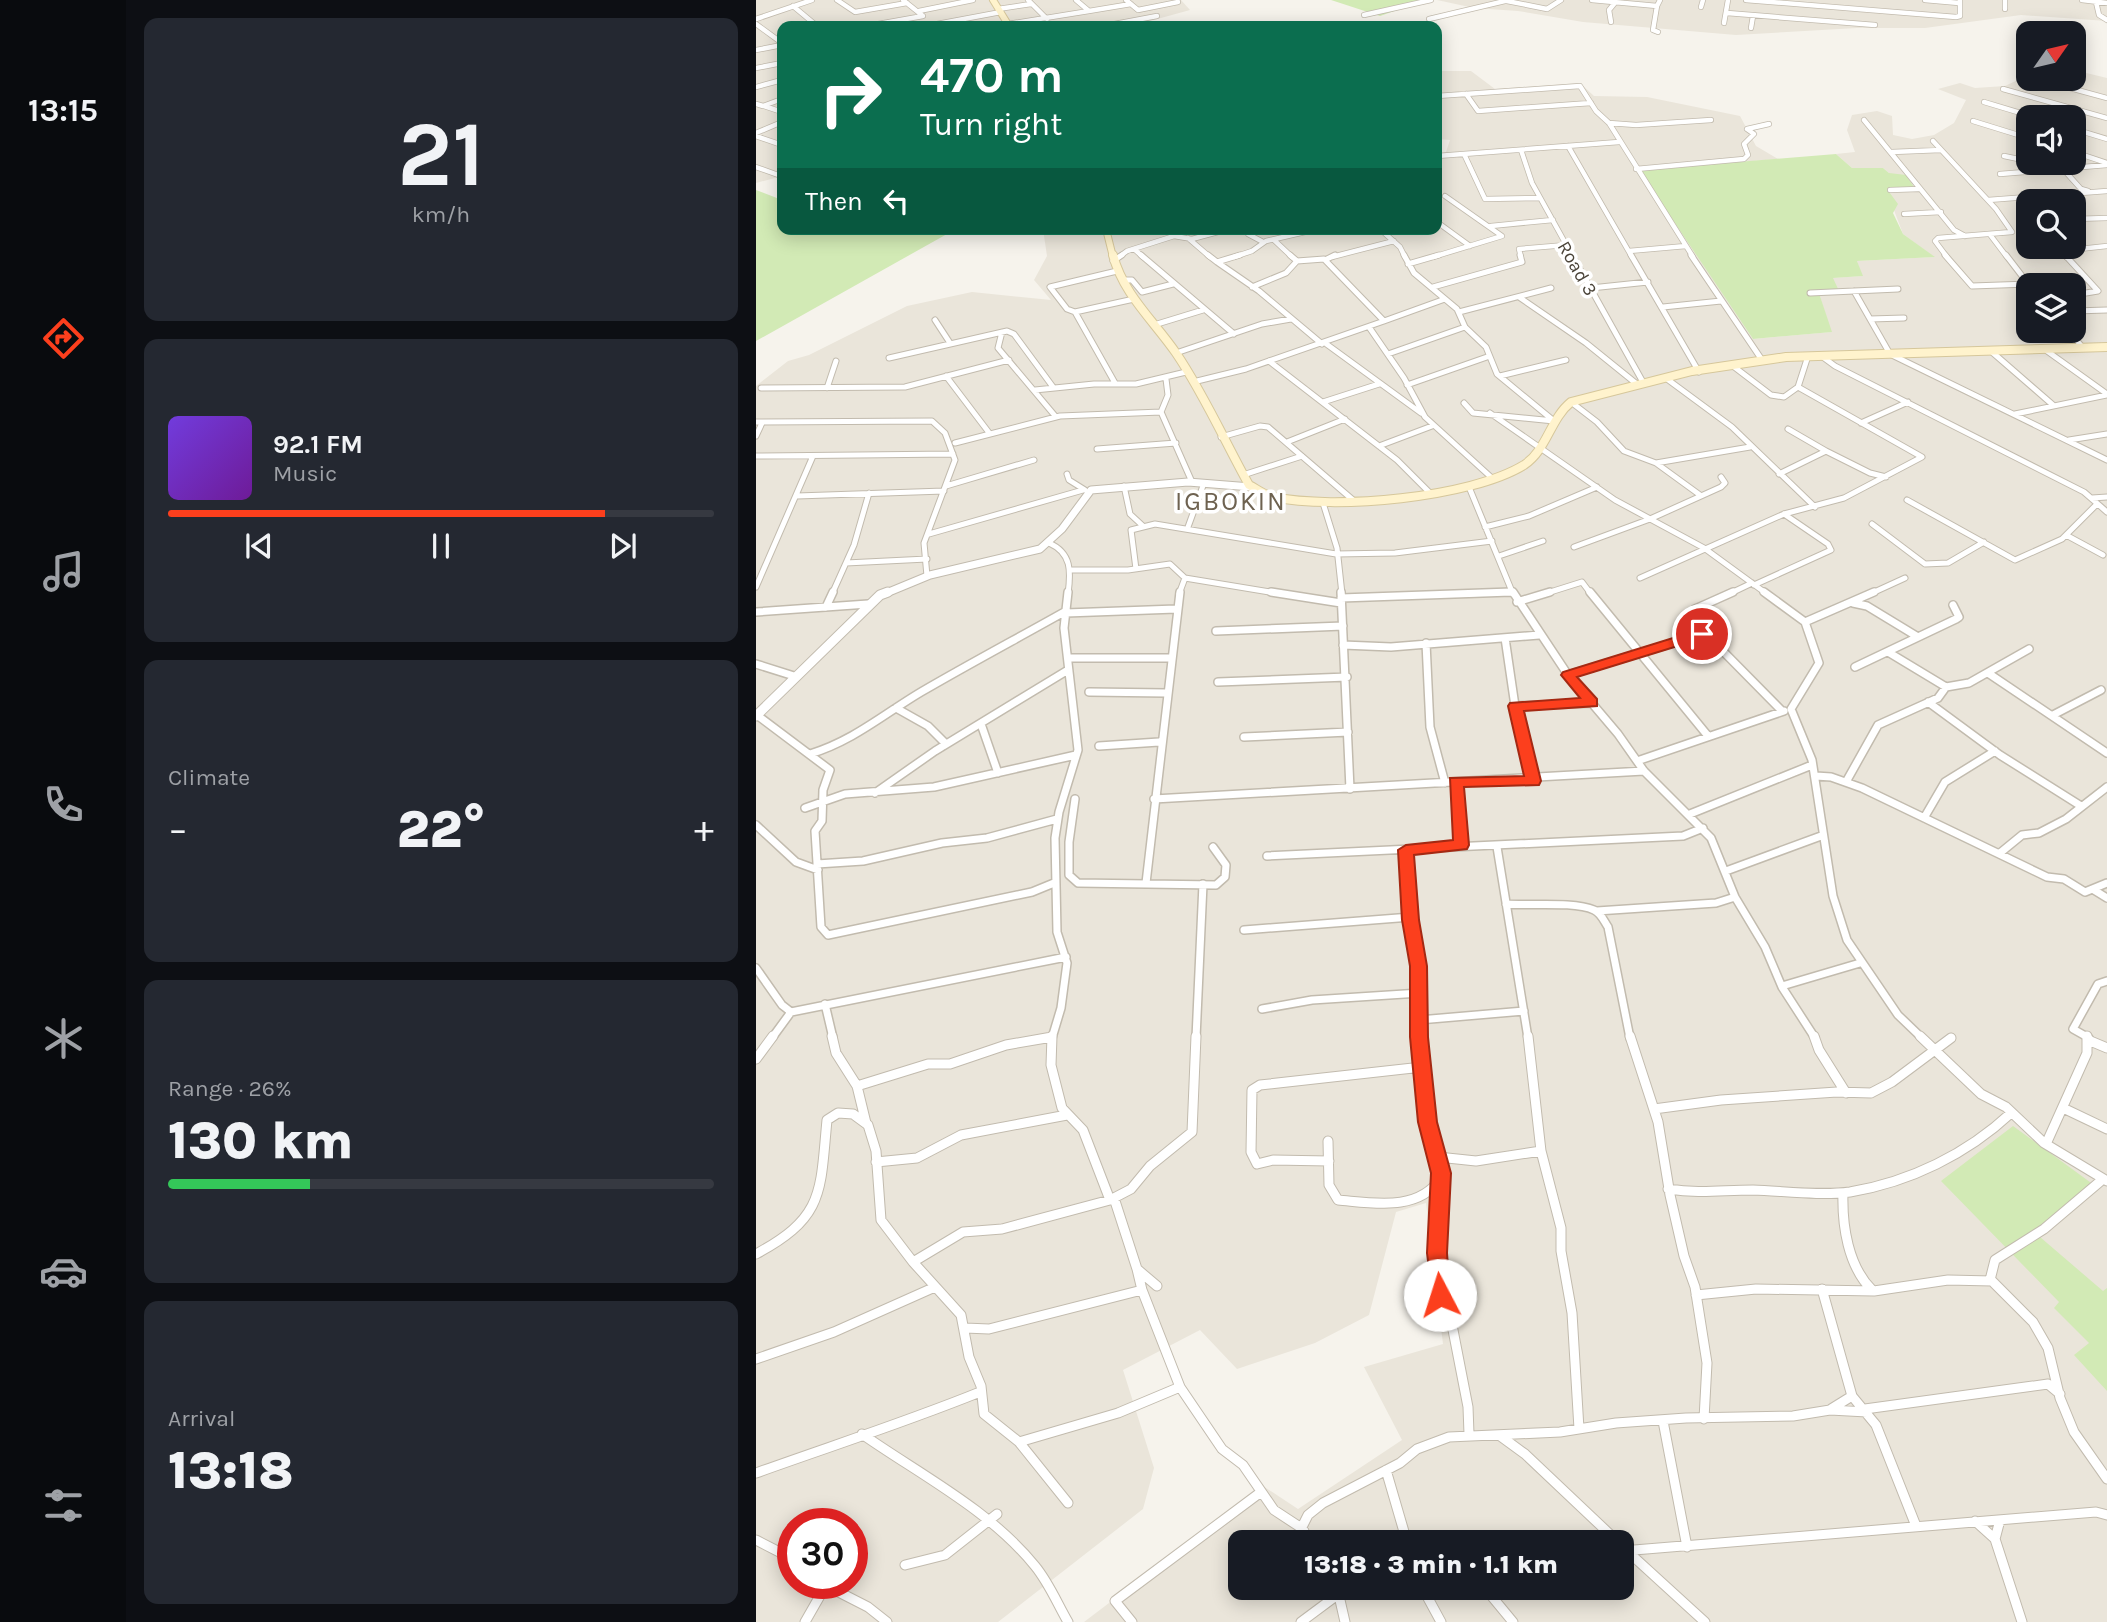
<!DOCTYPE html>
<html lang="en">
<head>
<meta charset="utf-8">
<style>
	body { margin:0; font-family:Karla,sans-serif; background:#242831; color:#f1f3f6; height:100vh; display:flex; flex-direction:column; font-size:26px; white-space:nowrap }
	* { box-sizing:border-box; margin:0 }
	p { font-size:23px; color:#9ea1a6 }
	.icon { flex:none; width:38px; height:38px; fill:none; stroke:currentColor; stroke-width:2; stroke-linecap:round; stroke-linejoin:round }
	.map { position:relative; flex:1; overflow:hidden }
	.side { display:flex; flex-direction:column; gap:18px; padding:18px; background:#0d0f14; width:630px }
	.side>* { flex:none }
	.banner { position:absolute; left:21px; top:21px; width:665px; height:214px; border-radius:14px; box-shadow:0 4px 18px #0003; background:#0b6e4f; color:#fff; overflow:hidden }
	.needle { width:46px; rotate:56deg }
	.buttons { position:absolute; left:1260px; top:21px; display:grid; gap:14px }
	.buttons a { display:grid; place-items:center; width:70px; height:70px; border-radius:14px; background:#171b24; box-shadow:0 4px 18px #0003; font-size:35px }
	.speed { position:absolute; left:21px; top:1508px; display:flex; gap:14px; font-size:35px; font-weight:700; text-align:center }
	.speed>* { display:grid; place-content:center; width:91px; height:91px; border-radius:50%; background:#171b24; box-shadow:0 4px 18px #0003; line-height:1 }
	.speed .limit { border:10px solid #d22; background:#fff; color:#111 }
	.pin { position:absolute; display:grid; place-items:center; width:60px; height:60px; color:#fff; margin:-30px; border:4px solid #fff; border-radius:50%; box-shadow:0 2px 7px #0007 }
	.me { position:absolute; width:77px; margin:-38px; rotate:355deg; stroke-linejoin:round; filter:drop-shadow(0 0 5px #0008) }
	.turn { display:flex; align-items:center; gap:24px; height:147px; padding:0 28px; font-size:32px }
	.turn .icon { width:91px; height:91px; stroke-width:2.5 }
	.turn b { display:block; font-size:49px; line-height:60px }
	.then { display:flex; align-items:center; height:66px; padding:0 28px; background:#0003; gap:14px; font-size:26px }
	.big { font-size:52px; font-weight:800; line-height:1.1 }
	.side .widget { flex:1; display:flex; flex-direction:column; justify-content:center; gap:10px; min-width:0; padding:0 24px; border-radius:14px; background:#242831 }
	.side .dial { align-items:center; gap:0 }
	.dial b { font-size:91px; line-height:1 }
	.song { display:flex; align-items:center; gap:21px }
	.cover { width:84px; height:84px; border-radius:10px; background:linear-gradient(135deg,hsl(260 70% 55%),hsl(280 70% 35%)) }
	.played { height:7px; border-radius:4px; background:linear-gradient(90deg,#fc3f1d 80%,#363941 80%) }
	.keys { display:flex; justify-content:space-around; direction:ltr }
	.heat { display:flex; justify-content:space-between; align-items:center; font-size:38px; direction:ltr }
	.charge { height:10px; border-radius:5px; background:linear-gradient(90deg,#34c759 26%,#363941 0) }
	.trip { position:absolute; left:472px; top:1530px; width:406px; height:70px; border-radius:14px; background:#171b24; box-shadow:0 4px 18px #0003; font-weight:800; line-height:70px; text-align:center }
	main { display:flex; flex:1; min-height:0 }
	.tabs { display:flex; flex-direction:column; width:126px; justify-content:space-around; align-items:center; background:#090b0e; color:#9ea1a6 }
	.tabs .icon { width:49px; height:49px }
	.tabs .active { color:#fc3f1d }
	.tabs b { font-size:32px; color:#f1f3f6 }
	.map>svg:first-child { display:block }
	.residential { fill:#eae5da; fill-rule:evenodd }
	.green { fill:#d2eab5 }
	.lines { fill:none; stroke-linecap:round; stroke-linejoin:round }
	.minor-far3-casing { stroke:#c2bbae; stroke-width:6 }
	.minor-far2-casing { stroke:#c2bbae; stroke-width:7 }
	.minor-far1-casing { stroke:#c2bbae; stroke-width:10 }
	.minor-casing { stroke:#c2bbae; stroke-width:11 }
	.tertiary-far1-casing { stroke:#c2bbae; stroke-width:9 }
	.tertiary-casing { stroke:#c2bbae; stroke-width:11 }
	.secondary-far1-casing { stroke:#d6c79b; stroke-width:8 }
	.secondary-casing { stroke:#d6c79b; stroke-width:10 }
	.minor-far3 { stroke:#fff; stroke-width:4.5 }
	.minor-far2 { stroke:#fff; stroke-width:5 }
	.minor-far1 { stroke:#fff; stroke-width:7 }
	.minor { stroke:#fff; stroke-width:9 }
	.tertiary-far1 { stroke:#fff; stroke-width:7 }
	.tertiary { stroke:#fff; stroke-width:9 }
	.secondary-far1 { stroke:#fff3cd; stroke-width:6 }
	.secondary { stroke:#fff3cd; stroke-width:8 }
	.route { fill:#fc3f1d; stroke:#a42913; stroke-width:2 }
	.labels { text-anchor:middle; stroke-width:7; stroke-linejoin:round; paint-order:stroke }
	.far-street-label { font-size:19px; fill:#4b4439; stroke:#fff }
	.quarter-label { font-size:26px; letter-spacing:2px; fill:#6e6250; stroke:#fff }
</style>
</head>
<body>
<main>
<nav class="tabs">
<b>13:15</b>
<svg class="icon active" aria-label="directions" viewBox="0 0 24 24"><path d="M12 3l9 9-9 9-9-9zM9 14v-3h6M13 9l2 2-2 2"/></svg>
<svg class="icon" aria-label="music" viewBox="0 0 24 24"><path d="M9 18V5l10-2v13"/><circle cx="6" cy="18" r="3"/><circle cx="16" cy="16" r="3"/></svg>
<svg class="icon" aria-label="phone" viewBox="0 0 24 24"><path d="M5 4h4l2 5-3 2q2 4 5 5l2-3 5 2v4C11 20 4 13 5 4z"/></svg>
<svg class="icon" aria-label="climate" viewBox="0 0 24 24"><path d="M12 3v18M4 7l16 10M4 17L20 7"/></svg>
<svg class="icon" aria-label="car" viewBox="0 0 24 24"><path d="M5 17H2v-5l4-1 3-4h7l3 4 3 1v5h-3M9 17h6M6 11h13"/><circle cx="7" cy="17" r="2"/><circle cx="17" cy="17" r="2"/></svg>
<svg class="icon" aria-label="filters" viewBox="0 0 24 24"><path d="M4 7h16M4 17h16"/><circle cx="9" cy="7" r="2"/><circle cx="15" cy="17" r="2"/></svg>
</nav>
<section class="side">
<div class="widget dial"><b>21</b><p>km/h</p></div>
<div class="widget">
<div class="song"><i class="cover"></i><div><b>92.1 FM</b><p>Music</p></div></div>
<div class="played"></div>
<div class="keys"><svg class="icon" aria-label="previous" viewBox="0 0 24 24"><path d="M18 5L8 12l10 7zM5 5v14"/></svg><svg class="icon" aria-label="pause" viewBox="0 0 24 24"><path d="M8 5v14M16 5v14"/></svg><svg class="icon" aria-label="next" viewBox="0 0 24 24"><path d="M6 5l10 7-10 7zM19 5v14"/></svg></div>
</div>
<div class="widget"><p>Climate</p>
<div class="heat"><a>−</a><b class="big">22°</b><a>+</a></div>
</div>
<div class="widget"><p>Range · 26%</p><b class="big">130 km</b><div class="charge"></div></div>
<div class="widget"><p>Arrival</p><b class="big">13:18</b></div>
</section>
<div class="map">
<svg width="1351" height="1622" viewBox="0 0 1351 1622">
	<rect width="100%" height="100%" fill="#f6f3ec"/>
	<path class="residential" d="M0,0H425L434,10L376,26H26V176L0,183Z
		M681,0H1351V21L1265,15L1169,28H1101L980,35L827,22L762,11L718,8Z
		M1318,70L1351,78V1622H328L507,1486L542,1509L646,1440L608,1367L687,1344L670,1203L640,1212L613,1315L559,1343L481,1369L444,1330L367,1370L398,1468L387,1509L242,1622H0V386L32,361L53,355L151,306L216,292L295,300L278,280L291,256L287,229H681V155L690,152L694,140L681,139V72L685,71H715L739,89L824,83L838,96L891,97L984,116L1000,146L1022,159L884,170L997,339L1075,332L1063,293L1076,278L1106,276L1101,261L1178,257L1147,234L1130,189L1133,173L1127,168H1096L1080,154L1099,152L1091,130L1096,115L1121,111L1136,116L1137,135L1156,139L1178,135L1198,123L1210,100L1182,89L1204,83L1219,88L1249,86L1272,75V79H1318ZM1272,117H1318V163H1272ZM1272,201H1318V247H1272ZM1272,285H1318V331H1272ZM37,1524H96V1584H37ZM485,1542H866V1587H485Z"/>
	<path class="green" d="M575,0H670L624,16Z
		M1080,154L1096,168H1127L1133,173L1150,175L1158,187L1131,189L1142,204L1137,213L1147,234L1179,257L1101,261L1107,276L1077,278L1083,291L1063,293L1076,332L997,339L883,170Z
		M0,190L26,200V229H200L0,341Z
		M1257,1126L1338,1185L1277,1231L1347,1291L1351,1288V1391L1318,1355L1333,1343L1298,1308L1303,1302L1185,1181Z"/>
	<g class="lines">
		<g class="minor-far3-casing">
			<path id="minor-far3" d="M81,0L99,12L151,3
				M272,0L291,19
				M370,0L382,10L422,2
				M836,0L901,6L904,0
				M990,0L1200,17L1204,16V0
				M1169,0L1203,3
				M1249,0V9
				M1326,0L1351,3
				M751,1L791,9L805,0
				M1340,2L1343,15L1351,20
				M37,6L61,26
				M901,6L897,30L902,32
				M945,7L947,0
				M242,9L275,4
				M163,11L217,0
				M333,11L375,4
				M971,13L1119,25
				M608,15L675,0
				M0,19L56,0
				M673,19L753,0
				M855,22L853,10L858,4
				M968,23L972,0
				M0,24L26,43
				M181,24L245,12
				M252,24L333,11L320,0
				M111,26L167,16L147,0
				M348,26L401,16
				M995,28L997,16
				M0,50L26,45
				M0,68L26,63
				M1281,79L1351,98
				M0,87L26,80
				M1247,89L1351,118
				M710,94L722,111L835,103
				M681,96L824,86L840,111L853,123L937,257
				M1228,102L1278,117
				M0,104L7,106L26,99
				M8,106L26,112
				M1108,120L1198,230L1209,236
				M1217,121L1272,138
				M853,123L880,125L955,120
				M1318,129L1351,139
				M0,133L26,122
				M0,136L26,145
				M1177,141L1240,209L1256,232L1182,238L1179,241L1191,257
				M812,146L876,257
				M765,150L776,183L817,257
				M1136,152L1185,150
				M1318,152L1351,163
				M708,154L729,199L784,198
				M681,156L863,142
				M1248,156L1272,161
				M0,167L25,176
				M880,169L988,159L992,155L988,144L998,134L991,129L1013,124
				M1307,169L1325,189L1332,191
				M1244,174L1351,165
				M1134,190L1163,189
				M1232,200L1351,191
				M1148,214L1185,212
				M1318,219L1351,218
				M681,222L714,246
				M735,226L797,220
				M490,229L492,234L507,242
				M624,229L644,247L649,257
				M1235,236L1251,257
				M432,238L454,257
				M518,240L536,257
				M378,249L387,257
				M873,251L930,246
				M363,257L371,251L418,236L436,239L473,229
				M478,257L496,251L510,241L562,229
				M576,257L638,241
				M677,257L746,236L689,196
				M765,257L763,249L810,245
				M1310,257L1305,251L1351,246"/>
		</g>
		<g class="minor-far2-casing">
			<path id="minor-far2" d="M385,255L478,334
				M452,255L461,262
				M484,255L461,262L503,291L566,344
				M648,255L658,273L701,309L709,327L730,347L741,374L798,421
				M816,255L888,384
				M875,255L943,372
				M935,255L1006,360
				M1189,255L1216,286L1273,284
				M1250,255L1273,285
				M1309,255L1342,291L1318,295
				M569,260L579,255
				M357,261L366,255
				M652,264L683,255
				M367,280H376L386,292L417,284
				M496,287L530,273L541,261
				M677,287L766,262L764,255
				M835,288L892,282
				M1098,291L1134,354L1351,460
				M1054,293L1142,289
				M763,297L830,343L882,385
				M907,307L965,301
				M1318,311L1351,310
				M319,312L311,309L294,287L361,271
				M703,312L795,288
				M1114,319L1148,318
				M179,320L194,343
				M628,321L689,299
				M398,325L447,310
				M613,327L648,378L669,417L737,479
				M1313,331L1327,348
				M246,332L242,348L300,417
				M569,343L665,413
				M1291,351L1351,394
				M1236,352L1297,405
				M420,353L506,324L535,319
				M632,354L709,327
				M1064,355L1079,366L1328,492L1351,512
				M133,358L251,331L258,334L297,387
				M513,361L641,460L675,494
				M977,366L1015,395L1028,397L1042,387L1052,356
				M190,376L234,434
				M744,376L810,360
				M410,379L412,395L405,412L436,482
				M911,379L976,427L1059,507
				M437,382L490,369L628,321L568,259L541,261L534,255
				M359,383L319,312L378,299
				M651,385L731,357
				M5,388L149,387L253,360
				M71,388L80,361
				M279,390L338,384H380L430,372
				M567,402L623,384
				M815,402L841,422L868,451L900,463L944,495
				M708,403L717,413L798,421
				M734,413L859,500L948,548L1011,594
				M1259,414L1351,395
				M0,422L176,421L189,433L199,460L168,543L171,576
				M1105,423L1152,402
				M1032,429L1070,451
				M0,436L6,423
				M465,437L504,426L512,427L597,500
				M1313,440L1351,434
				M531,442L589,419
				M199,443L304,416L405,412
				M623,446L676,426
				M341,449L420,443
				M0,456L197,454
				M900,463L994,447
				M311,474L313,480L329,490
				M1023,474L1070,451L1114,473L1130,477
				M487,475L546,456
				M190,486L278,460
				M368,486L374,514L387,526
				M713,487L757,594
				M41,496L188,491
				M1336,498L1351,497
				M1151,500L1259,560L1306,539L1341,504
				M567,503L581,548L586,594
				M1116,524L1169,564L1192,563L1228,542
				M432,527L448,483
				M729,527L773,516L841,487
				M173,534L327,490
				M1310,535L1347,555
				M293,543C316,553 315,572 312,594
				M818,547L894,519L965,487L969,483L965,477
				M743,556L787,541
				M90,563L171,559
				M380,569L375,530L399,524L580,554L639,553L736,541
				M315,570H372L414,564L429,578L423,594
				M429,578L526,594
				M884,578L1028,514L1088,498L1166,457L1042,387
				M998,585L1075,550L1072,544L1028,514
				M0,587L57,456
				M76,594L98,545L113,493
				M711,594L755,592
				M788,594L826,582L835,594
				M973,594L996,583
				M1114,594L1149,578"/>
		</g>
		<g class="minor-far1-casing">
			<path id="minor-far1" d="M515,592L585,603
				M585,592L594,789
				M757,592L812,675L862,734L888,771L955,838L979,897L1009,947L1026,987L1059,1038
				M834,592L952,736
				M1008,592L1049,622L1063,663L1035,709L1056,760L1077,896L1091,940L1142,1015L1166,1038
				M585,598L755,592
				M761,602L794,592
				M1097,603L1111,606L1162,637
				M70,607L77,592
				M939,609L977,592
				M0,612L112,604
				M310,613L420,609
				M1049,622L1118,592
				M460,631L587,626
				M749,638L759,706L777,781
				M670,643L674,727L689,783
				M587,645L635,647L783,635
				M1132,652L1190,687L1213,683L1273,649
				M312,658H414
				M0,664L38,676
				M1099,667L1200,619L1203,617L1197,605
				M1232,673L1351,753
				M812,675L946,634L953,637L1026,711
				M462,682L591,677
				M333,692L410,693
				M1172,702L1244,755L1325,806
				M759,706L836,703
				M140,708L172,726L188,742L187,746
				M1,715L74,770L67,790L66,821L59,831L65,927L72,935L276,892L298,883
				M1297,715L1345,690
				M225,724L242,773
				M488,737L592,732
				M343,746L403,742
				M54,754C97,741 128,714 165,692C213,664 262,638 310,611
				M881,761L1028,711
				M1060,776L1075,777L1106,788L1291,877L1308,879L1329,892L1351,883
				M700,782L705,845
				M1090,782L1122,725L1182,698L1190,687
				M119,793L179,751L312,670
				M319,799L313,842V875L322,883L460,885L469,877L470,865L457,847
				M398,799L888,771
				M49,808L89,794L178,787L320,755
				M934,814L1056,765
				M1168,818L1189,782L1239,751
				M0,825L40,862L62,870
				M741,847L772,1038
				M650,850L662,966L663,1038
				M1244,853L1266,835L1283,833L1310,819L1351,787
				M511,856L927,836L947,828
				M61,864L107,861L186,843L231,838L301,819
				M970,871L1065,836
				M390,883L424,592
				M1338,890L1351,898
				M750,904C773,906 818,901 838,910C845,913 848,921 852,927L874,1038
				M841,911L960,903L979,897
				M488,930L655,917
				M0,968L26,1005L35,1012L16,1038
				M1026,986L1104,963
				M69,1004L77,1038
				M506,1009L556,1000L664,993
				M35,1012L310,957
				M663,1020L768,1011
				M292,1038L296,1037
				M296,1038L305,1008L311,963L301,932L299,838L303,812L322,750L308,628L312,592
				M440,1038L447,884
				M1333,1038L1317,1029L1342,984L1351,981"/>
		</g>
		<g class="minor-casing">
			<path id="minor" d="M76,1036L80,1053L101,1086
				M296,1036L295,1065L306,1108L327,1130L354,1200
				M663,1036L676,1148L682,1157L720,1161L785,1151
				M772,1036L785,1151L805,1228V1251L816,1313L823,1429
				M874,1036L902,1122L914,1195L928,1256L939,1287L951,1363L948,1419
				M1058,1036L1063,1050L1090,1093
				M1164,1036L1225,1094L1250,1107L1288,1143L1351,1181
				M1332,1040L1351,1048
				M0,1059L17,1036
				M1307,1108L1351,1129
				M898,1109L965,1100L1081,1092L1115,1093L1136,1082L1195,1038
				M110,1123L101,1086L172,1064H194L250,1045L296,1037
				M572,1141L573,1185L582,1200C618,1203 662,1212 685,1178L682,1157
				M1290,1144L1331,1053V1036
				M573,1161L517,1160L501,1164L495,1152L496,1090L504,1085L666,1067
				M120,1162L161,1158L205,1135L311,1115
				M683,1183L684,1295L697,1330L712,1407L713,1434
				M912,1189C945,1194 966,1190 997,1190C1028,1191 1063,1196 1094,1192C1154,1182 1211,1154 1255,1113
				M1087,1193C1086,1226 1092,1266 1116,1290
				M358,1198L381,1269L401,1286
				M0,1254C69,1217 64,1192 71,1120L82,1113L97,1114L112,1125L120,1151L125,1220L157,1262L205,1315L213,1357L225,1386L228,1414L263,1442L312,1503
				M157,1262L207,1232L246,1229L354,1200L375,1189L394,1166L436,1132L440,1036
				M1234,1280L1239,1260L1288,1229L1347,1179
				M1066,1289L1096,1396L1120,1425L1160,1526
				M940,1295L1000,1289L1118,1291L1192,1280L1236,1281L1277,1322L1292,1348L1304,1398L1318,1432L1351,1479
				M209,1328L233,1329L386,1290L381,1269
				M0,1359L78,1332L179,1287
				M424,1387L466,1449L487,1465L518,1510L547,1529
				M1075,1409L1096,1396
				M1109,1409L1292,1384L1304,1394
				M907,1421L931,1547
				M106,1434C163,1474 234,1510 279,1566C293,1583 301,1603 312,1622
				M743,1435L769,1454L862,1542
				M263,1442L362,1413L424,1387L386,1290
				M630,1470L651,1542
				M0,1473C75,1446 150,1422 224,1392
				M1219,1521L1239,1539L1266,1622
				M1239,1539L1244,1520
				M0,1540L37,1559
				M553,1542L546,1527L552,1515L567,1503L644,1463L661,1449L693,1437L804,1432L860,1423L930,1418L1037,1416L1074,1410L1111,1412
				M869,1549L949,1622
				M866,1551L1340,1512L1351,1515
				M149,1565L189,1555L241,1514
				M67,1584L112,1607L131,1622
				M581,1587L589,1622
				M666,1587L685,1622
				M728,1587L757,1622
				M49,1622L69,1587
				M376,1622L359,1601L505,1492
				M545,1622L584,1593"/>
		</g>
		<g class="tertiary-far1-casing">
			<path id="tertiary-far1" d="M128,594L174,575L284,549L306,529L335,490L432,482L495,487"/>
		</g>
		<g class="tertiary-casing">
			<path id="tertiary" d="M0,716L124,595L132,592"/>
		</g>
		<g class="secondary-far1-casing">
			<path id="secondary-far1" d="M237,0L253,26
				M350,229L357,257"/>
		</g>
		<g class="secondary-casing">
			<path id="secondary" d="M357,255C367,294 398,321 420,353C448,394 469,442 493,485C501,489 508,495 517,497C578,510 714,498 768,465C791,450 794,419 815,402L936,371L1030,357L1351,347"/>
		</g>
		<use href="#minor-far3" class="minor-far3"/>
		<use href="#minor-far2" class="minor-far2"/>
		<use href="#minor-far1" class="minor-far1"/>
		<use href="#minor" class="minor"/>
		<use href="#tertiary-far1" class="tertiary-far1"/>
		<use href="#tertiary" class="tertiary"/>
		<use href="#secondary-far1" class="secondary-far1"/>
		<use href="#secondary" class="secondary"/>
	</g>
	<path class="route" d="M946,629L951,630V637L821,677L841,699V706L768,711L785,781L783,785L708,787L713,845L711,849L658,855L663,920L671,966L672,1037L681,1122L695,1173L691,1253L694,1295L691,1301L684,1304L677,1301L671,1253L675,1173L662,1122L654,1037V966L646,920L642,850L650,845L697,840L694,778L768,776L752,706L754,703L824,698L805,675L807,672Z"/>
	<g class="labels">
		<g class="far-street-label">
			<text transform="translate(822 268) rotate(60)" y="7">Road 3</text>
		</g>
		<g class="quarter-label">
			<text x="475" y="510">IGBOKIN</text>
		</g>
	</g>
</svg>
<div class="buttons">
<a><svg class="needle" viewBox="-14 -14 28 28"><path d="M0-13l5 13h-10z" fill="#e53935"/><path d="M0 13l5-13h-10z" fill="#9ea1a6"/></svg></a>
<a><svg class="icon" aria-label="sound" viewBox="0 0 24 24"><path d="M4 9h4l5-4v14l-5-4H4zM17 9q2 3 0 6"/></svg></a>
<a><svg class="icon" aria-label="search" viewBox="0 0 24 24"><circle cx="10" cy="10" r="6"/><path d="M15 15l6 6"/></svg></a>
<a><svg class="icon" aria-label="layers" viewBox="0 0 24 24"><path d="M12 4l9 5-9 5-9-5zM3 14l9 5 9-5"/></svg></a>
</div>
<div class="speed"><div class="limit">30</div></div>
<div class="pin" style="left:946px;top:634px;background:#d93025"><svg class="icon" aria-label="arrive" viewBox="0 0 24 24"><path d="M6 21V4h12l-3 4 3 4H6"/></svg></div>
<svg class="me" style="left:684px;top:1295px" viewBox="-20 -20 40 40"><circle r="19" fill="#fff"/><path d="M0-13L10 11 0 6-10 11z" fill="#fc3f1d"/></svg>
<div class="trip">13:18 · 3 min · 1.1 km</div>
<div class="banner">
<div class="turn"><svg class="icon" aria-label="right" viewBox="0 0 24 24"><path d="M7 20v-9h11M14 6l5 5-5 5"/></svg><div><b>470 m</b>Turn right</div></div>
<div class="then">Then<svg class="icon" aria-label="left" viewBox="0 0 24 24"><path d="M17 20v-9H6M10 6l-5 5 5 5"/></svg></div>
</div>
</div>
</main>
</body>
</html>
